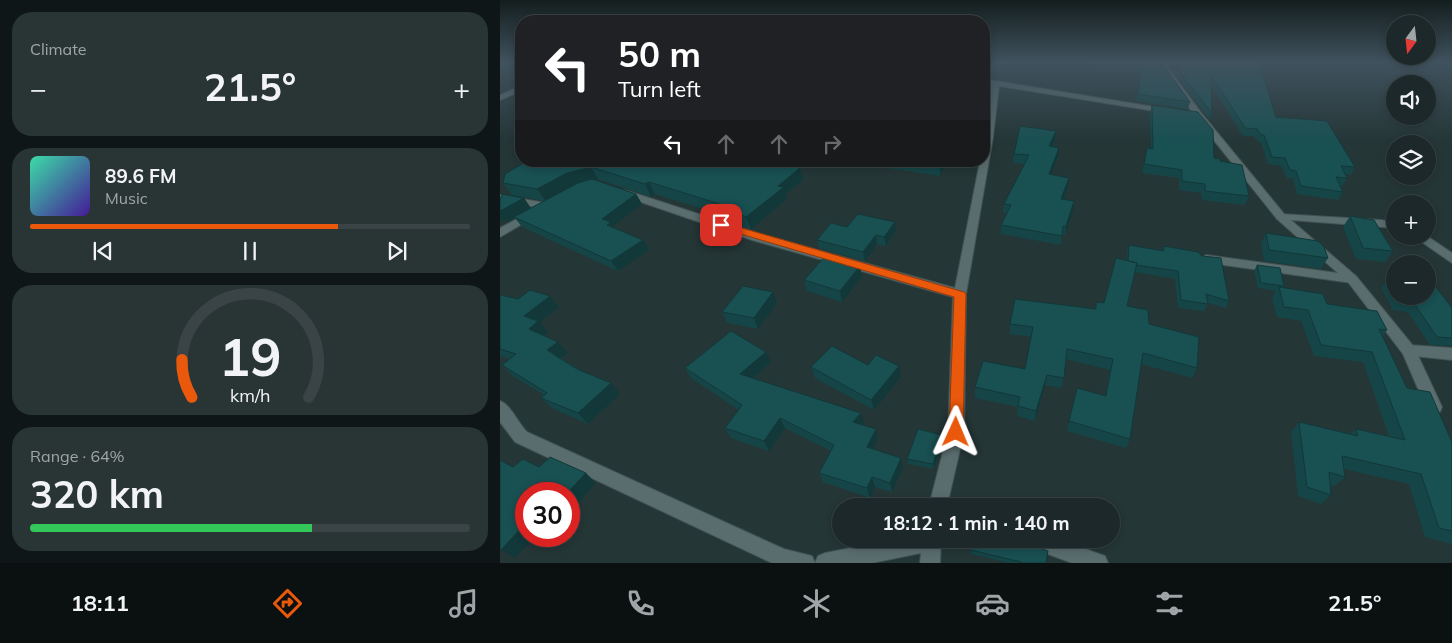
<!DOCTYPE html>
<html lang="en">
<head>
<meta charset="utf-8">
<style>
	body { margin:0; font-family:Mulish,sans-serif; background:#293435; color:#f1f3f6; height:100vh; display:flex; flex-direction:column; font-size:19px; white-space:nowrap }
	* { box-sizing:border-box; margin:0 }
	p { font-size:16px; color:#a0a6a8 }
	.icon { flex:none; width:28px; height:28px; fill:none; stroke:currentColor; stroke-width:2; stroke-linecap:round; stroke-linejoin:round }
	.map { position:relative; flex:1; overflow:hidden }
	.drawer { display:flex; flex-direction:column; gap:12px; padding:12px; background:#0f1617; width:500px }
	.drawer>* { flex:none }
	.guide { position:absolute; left:15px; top:15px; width:475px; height:152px; border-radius:20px; box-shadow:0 2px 8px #0003,0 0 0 1px #3a4446; background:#202124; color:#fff; overflow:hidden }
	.needle { width:32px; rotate:195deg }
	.buttons { position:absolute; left:886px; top:15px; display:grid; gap:10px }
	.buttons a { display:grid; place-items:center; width:50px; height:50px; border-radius:50%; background:#1c2829; box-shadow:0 2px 8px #0003,0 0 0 1px #3a4446; font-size:25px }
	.speed { position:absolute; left:15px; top:482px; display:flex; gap:10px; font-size:25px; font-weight:700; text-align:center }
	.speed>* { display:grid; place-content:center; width:65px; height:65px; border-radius:50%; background:#1c2829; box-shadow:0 2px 8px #0003,0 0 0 1px #3a4446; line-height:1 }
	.speed .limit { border:8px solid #d22; background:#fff; color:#111 }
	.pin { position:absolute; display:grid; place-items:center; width:42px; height:42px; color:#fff; margin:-21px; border-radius:10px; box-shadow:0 2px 8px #0006 }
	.me { position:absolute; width:55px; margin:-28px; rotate:1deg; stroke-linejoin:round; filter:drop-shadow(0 0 4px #0008) }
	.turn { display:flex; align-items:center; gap:18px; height:105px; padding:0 20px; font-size:22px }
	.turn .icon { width:65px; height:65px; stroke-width:2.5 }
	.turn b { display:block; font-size:35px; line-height:42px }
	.lanes { display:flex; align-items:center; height:48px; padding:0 20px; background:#0003; justify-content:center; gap:25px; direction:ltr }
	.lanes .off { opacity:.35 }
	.big { font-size:38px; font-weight:700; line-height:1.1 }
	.drawer .card { flex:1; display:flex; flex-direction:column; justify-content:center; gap:8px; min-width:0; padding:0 18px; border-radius:20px; background:#293435 }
	.drawer .dial { align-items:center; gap:0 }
	.dial svg { height:130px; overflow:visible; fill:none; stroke:#3a4446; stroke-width:7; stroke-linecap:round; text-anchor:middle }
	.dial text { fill:#f1f3f6; stroke:none }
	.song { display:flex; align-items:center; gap:15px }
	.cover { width:60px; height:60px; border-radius:8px; background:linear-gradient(135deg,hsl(160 70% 55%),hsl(260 70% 35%)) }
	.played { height:5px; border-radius:2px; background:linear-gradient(90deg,#ea580c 70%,#3a4446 70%) }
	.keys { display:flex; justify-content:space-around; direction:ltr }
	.heat { display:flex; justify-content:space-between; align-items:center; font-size:28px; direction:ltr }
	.charge { height:8px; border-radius:4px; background:linear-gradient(90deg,#34c759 64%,#3a4446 0) }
	.trip { position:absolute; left:332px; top:498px; width:288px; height:50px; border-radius:25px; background:#1c2829; box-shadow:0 2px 8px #0003,0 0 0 1px #3a4446; font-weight:700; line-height:50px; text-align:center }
	.dock { display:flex; height:80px; justify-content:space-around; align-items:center; background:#0b1010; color:#a0a6a8 }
	.dock .icon { width:35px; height:35px }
	.dock .active { color:#ea580c }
	.dock b { font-size:22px; color:#f1f3f6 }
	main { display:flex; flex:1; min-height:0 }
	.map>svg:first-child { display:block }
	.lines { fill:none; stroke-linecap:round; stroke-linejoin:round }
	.minor-casing { stroke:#425252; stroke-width:2 }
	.tertiary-casing { stroke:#425252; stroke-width:2 }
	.minor { fill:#5a6d6e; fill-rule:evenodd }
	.tertiary { fill:#5a6d6e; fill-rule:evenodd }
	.wall { fill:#164547 }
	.shaded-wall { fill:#123839 }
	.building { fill:#195052; stroke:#123839 }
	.route { fill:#ea580c; stroke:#983908 }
</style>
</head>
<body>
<main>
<section class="drawer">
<div class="card"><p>Climate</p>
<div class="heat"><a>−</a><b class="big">21.5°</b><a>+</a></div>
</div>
<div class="card">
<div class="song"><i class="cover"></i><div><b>89.6 FM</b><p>Music</p></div></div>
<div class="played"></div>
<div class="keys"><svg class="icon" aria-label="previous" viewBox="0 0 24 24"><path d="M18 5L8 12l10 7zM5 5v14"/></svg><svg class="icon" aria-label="pause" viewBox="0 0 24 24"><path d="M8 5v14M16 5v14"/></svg><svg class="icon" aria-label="next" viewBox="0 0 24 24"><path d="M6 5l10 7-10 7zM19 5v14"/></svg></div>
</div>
<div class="card dial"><svg viewBox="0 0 100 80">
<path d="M14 69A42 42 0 1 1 86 69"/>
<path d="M14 69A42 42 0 0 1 8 46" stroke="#ea580c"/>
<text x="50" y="56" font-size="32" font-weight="700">19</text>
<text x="50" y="72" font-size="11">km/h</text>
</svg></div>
<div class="card"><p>Range · 64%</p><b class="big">320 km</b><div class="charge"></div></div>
</section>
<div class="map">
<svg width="952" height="563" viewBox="0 0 952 563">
	<rect width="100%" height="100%" fill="#253637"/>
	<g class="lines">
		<g class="minor-casing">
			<path id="minor" d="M484,79L667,109L671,111L667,113L499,86L493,137L466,294L464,432L447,506H429L448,432L453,297L252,240L120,195L119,193L124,190L128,191L260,234L455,288L480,161H484V141L491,84L484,83Z
				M21,86V91L0,100V95Z
				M0,195L46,203L51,206L46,209L0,201Z
				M32,211L37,214L36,216L0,237V228Z
				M781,214L881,220L895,222V228L777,219L776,217L777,215Z
				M913,236H927L952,253V263Z
				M706,255L852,275L858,279L852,283L702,262L700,259Z
				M909,345L952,348V360L904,355L902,351L904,347Z
				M0,401C11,405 18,423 27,432L284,549L312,556L315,563H272L15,442L0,422Z
				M397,539H441L440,563H420L421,553L372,563H315L318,556L325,553Z
				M524,539H558L605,556L608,563H572L526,546Z"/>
		</g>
		<g class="tertiary-casing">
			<path id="tertiary" d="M657,62H664L702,114L785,215L856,276L914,347L942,407L940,412L934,414L928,412L903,354L848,282L777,219L696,118Z"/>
		</g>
		<use href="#minor" class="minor"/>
		<use href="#tertiary" class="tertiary"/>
	</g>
	<path class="wall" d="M484,62H507L500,71H498L494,76L484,74Z
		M593,62H661L690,102L688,109L636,101L640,73L592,67Z
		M665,62H759L776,117L855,167L851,175L845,174L847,178L842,186L840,185L843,192L838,200L797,194L793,178H787L781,166L768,164L761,142H758L754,136H743L711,85L712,113L710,120Z
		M652,105L714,158L720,161L749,196L745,205L702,200L701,193L679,190V178L642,173L647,148H651L650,113Z
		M556,131L555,140L552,147L558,156L551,175L568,187L563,199L574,201L573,210L565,235H562L561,245L501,234V225L507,213H503L504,204L525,164L513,163L514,154Z
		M27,161L300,168L303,180L286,194L287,199L251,229L227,221L225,216L155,194L151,197L98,179L95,180L136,194L142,204L113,226L114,227L143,240L149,250L118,271L22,227L15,218L8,222L6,219L0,222V197L24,198L31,208L44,201L12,195L3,183Z
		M360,161H448L440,176L360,164Z
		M850,216L893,251L885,262L856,259L843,227Z
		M395,222L396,231L386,246L377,244L365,261L319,248L317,240L347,227Z
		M766,233L828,258L821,269L764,261L761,244Z
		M629,245L662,250L664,246L729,301L726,308L707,303L708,304L704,311L678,308L675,279L635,272L627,306L649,324L697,368L692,378L641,364L630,439L626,448L567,431L577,388L605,396L610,370L566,359L562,388L545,385L535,421L517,416L518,407L475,398V387L525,369L531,337L510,334V324L595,309L596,302L604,303L627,261V252Z
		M355,261L356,264L360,266L362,277L342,302L307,291L304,280Z
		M757,265L784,286V288L827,304L887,330L883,336L907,388L952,442V544L925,537L909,484L844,469L845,477L835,486L830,485L831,495L821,504L798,496L791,432L799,422L850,434L856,429L889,436L863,362L814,356L801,321L777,317L772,298L776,291L758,288L754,271Z
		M886,281L895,296L952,308V346L930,345L908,312L893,310L881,288Z
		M0,295L59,307L40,322L48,332L44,336L68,353L61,358L120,394L88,424L52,408L41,398L44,395L13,376L2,365L10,359L0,356Z
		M277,303L258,329L227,323L222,312Z
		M271,362L253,379L364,423L362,425L378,439L373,449L403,467L392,492L375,487L370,498L323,482L319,473L331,451L285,428L269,451L231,438L225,428L239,410L191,378L185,368Z
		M368,365L401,377L374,410L315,378L311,367Z
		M442,435L443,440L434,469L408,464L407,459Z
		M526,543L546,563H509L471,554V550Z"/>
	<path class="shaded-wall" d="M504,62H507L500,71V67Z
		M498,66V71L494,76V72Z
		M556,131L555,140L548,155L549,146Z
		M559,148L558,156L548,183L549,174Z
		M442,161H448L440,176V166Z
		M91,167L98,179L74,185L46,201L37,189L67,173Z
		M300,168L303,180L286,194L287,199L251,229L246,217L278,186Z
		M569,178L568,187L559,208L561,199Z
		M149,182L155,194L151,197L145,184Z
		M136,194L142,204L113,226L117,232L102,219Z
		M24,198L31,209L14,217L15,218L8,222L6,219L0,222V206Z
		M574,201L573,210L565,235L566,226Z
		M395,222L396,231L386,246L384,237Z
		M376,235L377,244L365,261L363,252Z
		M143,240L149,250L118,271L111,261Z
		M355,261L357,270L360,266L362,277L342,302L340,291Z
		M273,292L277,303L258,329L254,318Z
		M50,296L59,307L40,322L48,332L39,340L29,329L24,316Z
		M58,342L68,353L57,361L47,350Z
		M266,352L271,362L245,385L240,374Z
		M399,366L401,377L374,410L371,400Z
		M547,375L545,385L535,421L536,411Z
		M111,383L120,394L88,424L78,413Z
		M361,413L364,423L356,433L353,422Z
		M280,418L285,428L269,451L264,441Z
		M376,429L378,439L369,457L367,447Z
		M442,435L443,440L434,469L433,464Z
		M401,458L403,467L392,492L390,483Z
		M86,473L96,483L69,513V494H66Z
		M372,477L375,487L370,498L367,488Z
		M26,523V536H36L15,558L1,550Z"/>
	<path class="building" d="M484,62H504L500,67L498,66L494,72L484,70Z
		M600,62H661L690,102L638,94L641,67Z
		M672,62H759L776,117L827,121L855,167L841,166L847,178L836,177L843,192L801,186L796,171L790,170L785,158L772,157L764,135H761L757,129L745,128L711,74L712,113Z
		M652,105L698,112L713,130L714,158L720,159V161L742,165L749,196L705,191V184L682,181V170L644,164L647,148L653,149Z
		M520,126L556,131L549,146L559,148L549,174L569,178L561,199L574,201L566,226H563L562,236L501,225L511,205L504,204L529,155L514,154Z
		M27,161H273L300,168L278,186L284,187L246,217L222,209L226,206L149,182L145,184L91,167L67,173L37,189L3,183L5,174Z
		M411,161H442L440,166Z
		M92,179L136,194L102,219L111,222L107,225L143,240L111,261L14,217L78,183Z
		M2,194L24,198L0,211V197H2Z
		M358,214L395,222L384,237L376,235L363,252L317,240L331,223L347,227Z
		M850,216L874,220L893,251L863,248Z
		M766,233L818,241L824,247L828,258L769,250Z
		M629,245L664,251V246L698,252L702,256L721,258L729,301L706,294L708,304L681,300L678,271L636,265L637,263L628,261Z
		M328,253L355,261L353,264L360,266L340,291L304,280Z
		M616,258L637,263L627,306L648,310L649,324L699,337L697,368L643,353L630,439L569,421L577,388L606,396L613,359L567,349L564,378L547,375L536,411L518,406L520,397L475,387L483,361L525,369L533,327L510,324L515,299L596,309V302L604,303Z
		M757,265L780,268L784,286L761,283Z
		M886,281L895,282V296Z
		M243,286L273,292L254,318L222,312Z
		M779,287L823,294L827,304L877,311L887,330L879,329L907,388L930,392L952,442V531L939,528L921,474L842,456L845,477L829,472L831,495L807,487L799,422L858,436L856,429L905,440L872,352L821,345L808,310L784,307Z
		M928,287H936L952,308V338L937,337L915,305L899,303L895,296H928Z
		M30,290L50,296L24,316L38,321L29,329L58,342L47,350L77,369L111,383L78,413L41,398L47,393L2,365L16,354L0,349V295L18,299Z
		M231,331L266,352L240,374L361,413L353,422L376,429L367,447L401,458L390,483L372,477L367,488L319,473L334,445L280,418L264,441L225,428L242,405L185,368Z
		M332,346L368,365L376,355L399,366L371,400L311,367Z
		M418,429L442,435L433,464L407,459Z
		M50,457L86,473L66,494H26V523L1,550L0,549V460L13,467L23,459L39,467Z
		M473,539H518L524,540L526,543L548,551L546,563H520L521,562L471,550Z"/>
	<linearGradient id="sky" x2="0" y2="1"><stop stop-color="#141e1e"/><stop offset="0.44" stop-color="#40525e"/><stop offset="1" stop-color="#40525e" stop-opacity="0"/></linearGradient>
	<rect width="952" height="141" fill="url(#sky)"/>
	<path class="route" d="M221,222L464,292L466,294L463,432L461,437L456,439L451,437L449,432L454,297L217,227L216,225Z"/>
</svg>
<div class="buttons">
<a><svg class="needle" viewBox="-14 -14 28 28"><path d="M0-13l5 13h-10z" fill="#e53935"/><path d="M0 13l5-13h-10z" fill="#a0a6a8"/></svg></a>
<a><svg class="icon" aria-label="sound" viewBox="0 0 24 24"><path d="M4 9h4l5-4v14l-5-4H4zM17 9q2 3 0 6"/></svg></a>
<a><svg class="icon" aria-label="layers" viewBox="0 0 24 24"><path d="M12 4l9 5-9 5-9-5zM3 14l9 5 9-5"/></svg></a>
<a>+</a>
<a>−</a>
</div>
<div class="speed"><div class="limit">30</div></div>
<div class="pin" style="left:221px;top:225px;background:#d93025"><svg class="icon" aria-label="arrive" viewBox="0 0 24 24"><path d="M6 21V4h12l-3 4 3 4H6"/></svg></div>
<svg class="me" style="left:456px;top:432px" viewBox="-20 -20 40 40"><path d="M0-17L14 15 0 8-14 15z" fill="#ea580c" stroke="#fff" stroke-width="4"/></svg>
<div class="trip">18:12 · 1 min · 140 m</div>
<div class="guide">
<div class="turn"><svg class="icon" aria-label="left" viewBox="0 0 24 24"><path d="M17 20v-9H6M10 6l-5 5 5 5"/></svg><div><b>50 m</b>Turn left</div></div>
<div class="lanes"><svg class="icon" aria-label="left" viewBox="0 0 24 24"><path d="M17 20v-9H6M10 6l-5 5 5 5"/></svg><svg class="icon off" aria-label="ahead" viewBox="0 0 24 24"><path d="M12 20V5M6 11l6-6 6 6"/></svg><svg class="icon off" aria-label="ahead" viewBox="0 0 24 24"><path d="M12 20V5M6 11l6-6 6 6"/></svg><svg class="icon off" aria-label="right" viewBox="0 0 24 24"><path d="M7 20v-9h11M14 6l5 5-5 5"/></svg></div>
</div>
</div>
</main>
<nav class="dock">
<b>18:11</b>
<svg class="icon active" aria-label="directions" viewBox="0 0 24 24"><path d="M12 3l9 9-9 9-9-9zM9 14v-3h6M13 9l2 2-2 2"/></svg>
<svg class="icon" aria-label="music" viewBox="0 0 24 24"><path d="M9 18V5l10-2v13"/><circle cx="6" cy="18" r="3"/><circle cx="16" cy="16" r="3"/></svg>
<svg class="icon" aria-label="phone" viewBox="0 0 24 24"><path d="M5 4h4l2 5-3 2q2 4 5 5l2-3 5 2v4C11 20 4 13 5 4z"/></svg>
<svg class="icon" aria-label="climate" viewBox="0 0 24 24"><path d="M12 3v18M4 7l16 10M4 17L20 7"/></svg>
<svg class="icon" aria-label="car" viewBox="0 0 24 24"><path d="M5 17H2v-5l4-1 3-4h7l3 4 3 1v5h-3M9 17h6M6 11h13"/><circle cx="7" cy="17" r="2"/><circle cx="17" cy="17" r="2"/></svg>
<svg class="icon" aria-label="filters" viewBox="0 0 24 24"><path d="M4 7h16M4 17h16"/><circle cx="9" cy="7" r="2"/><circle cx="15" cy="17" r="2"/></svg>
<b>21.5°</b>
</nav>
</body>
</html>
